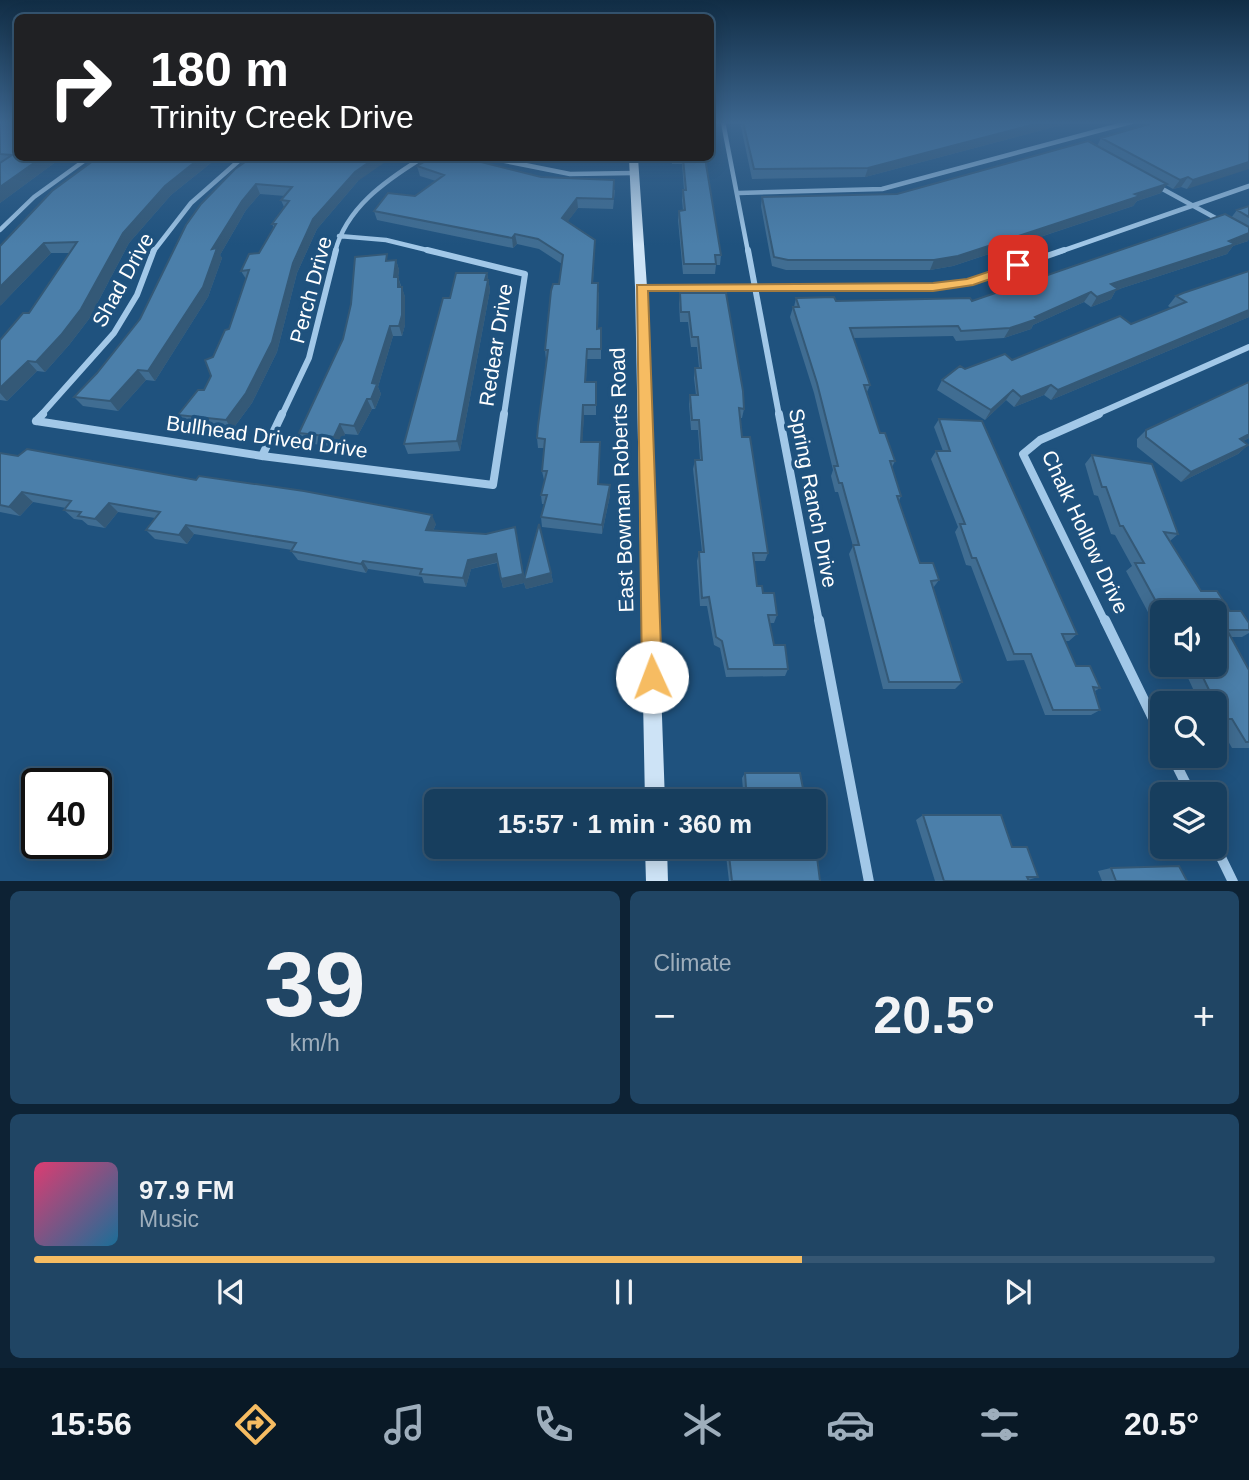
<!DOCTYPE html>
<html lang="en">
<head>
<meta charset="utf-8">
<style>
	body { margin:0; font-family:Helvetica,sans-serif; background:#204564; color:#f1f3f6; height:100vh; display:flex; flex-direction:column; font-size:26px; white-space:nowrap }
	* { box-sizing:border-box; margin:0 }
	p { font-size:23px; color:#9eaebc }
	.icon { flex:none; width:38px; height:38px; fill:none; stroke:currentColor; stroke-width:2; stroke-linecap:round; stroke-linejoin:round }
	.map { position:relative; height:881px; overflow:hidden }
	.drawer { display:flex; flex-direction:column; gap:10px; padding:10px; background:#0d2234; flex:1 }
	.drawer>* { flex:none }
	.hud { position:absolute; left:14px; top:14px; width:700px; height:147px; border-radius:10px; box-shadow:0 4px 18px #0003,0 0 0 2px #365773; background:#202124; color:#fff; overflow:hidden }
	.controls { position:absolute; left:1150px; top:600px; display:grid; gap:14px }
	.controls a { display:grid; place-items:center; width:77px; height:77px; border-radius:10px; background:#173e5e; box-shadow:0 4px 18px #0003,0 0 0 2px #365773; font-size:35px }
	.speed { position:absolute; left:21px; top:768px; display:flex; gap:14px; font-size:35px; font-weight:700; text-align:center }
	.speed>* { display:grid; place-content:center; width:91px; height:91px; border-radius:50%; background:#173e5e; box-shadow:0 4px 18px #0003,0 0 0 2px #365773; line-height:1 }
	.speed .limit { border:4px solid #111; border-radius:10px; background:#fff; color:#111 }
	.pin { position:absolute; display:grid; place-items:center; width:60px; height:60px; color:#fff; margin:-30px; border-radius:14px; box-shadow:0 4px 10px #0006 }
	.me { position:absolute; width:77px; margin:-38px; rotate:358deg; stroke-linejoin:round; filter:drop-shadow(0 0 5px #0008) }
	.turn { display:flex; align-items:center; gap:24px; height:147px; padding:0 21px; font-size:32px }
	.turn .icon { width:91px; height:91px; stroke-width:2.5 }
	.turn b { display:block; font-size:49px; line-height:60px }
	.big { font-size:52px; font-weight:700; line-height:1.1 }
	.drawer .tile { flex:1; display:flex; flex-direction:column; justify-content:center; gap:10px; min-width:0; padding:0 24px; border-radius:10px; background:#204564 }
	.drawer .dial { align-items:center; gap:0 }
	.dial b { font-size:91px; line-height:1 }
	.song { display:flex; align-items:center; gap:21px }
	.cover { width:84px; height:84px; border-radius:10px; background:linear-gradient(135deg,hsl(340 70% 55%),hsl(200 70% 35%)) }
	.played { height:7px; border-radius:4px; background:linear-gradient(90deg,#f6bc62 65%,#365773 65%) }
	.keys { display:flex; justify-content:space-around; direction:ltr }
	.heat { display:flex; justify-content:space-between; align-items:center; font-size:38px; direction:ltr }
	.drawer .tiles { flex:1; display:grid; gap:10px; grid-template-columns:1fr 1fr }
	.tile:last-child { grid-column:span 2 }
	.trip { position:absolute; left:424px; top:789px; width:402px; height:70px; border-radius:10px; background:#173e5e; box-shadow:0 4px 18px #0003,0 0 0 2px #365773; font-weight:700; line-height:70px; text-align:center }
	.dock { display:flex; height:112px; justify-content:space-around; align-items:center; background:#091926; color:#9eaebc }
	.dock .icon { width:49px; height:49px }
	.dock .current { color:#f6bc62 }
	.dock b { font-size:32px; color:#f1f3f6 }
	.map>svg:first-child { display:block }
	.lines { fill:none; stroke-linecap:round; stroke-linejoin:round }
	.street-far3 { stroke:#a2c8e8; stroke-width:4.5 }
	.street-far2 { stroke:#a2c8e8; stroke-width:6 }
	.street-far1 { stroke:#a2c8e8; stroke-width:8 }
	.street { stroke:#a2c8e8; stroke-width:10 }
	.secondary { fill:#cde3f6; fill-rule:evenodd }
	.wall { fill:#406d92 }
	.shaded-wall { fill:#345977 }
	.building { fill:#4b7faa; stroke:#345977; stroke-width:2 }
	.route { fill:#f6bc62; stroke:#a07a40; stroke-width:2 }
	.labels { text-anchor:middle; stroke-width:7; stroke-linejoin:round; paint-order:stroke }
	.street-label { font-size:21px; fill:#fff; stroke:#1f527e }
</style>
</head>
<body>
<div class="map">
<svg width="1249" height="882" viewBox="0 0 1249 882">
	<rect width="100%" height="100%" fill="#1f527e"/>
	<g class="lines">
		<path class="street-far3" d="M723,122L748,252
			M490,158L570,174L633,173
			M1157,186L1221,221
			M739,193L882,189L1131,122
			M0,230L34,197L88,158
			M339,236L386,240L435,252
			M153,252L191,203L242,158
			M335,252C346,208 385,181 422,158
			M1059,252L1249,186"/>
		<path class="street-far2" d="M427,250L525,274L504,415
			M748,250L779,415
			M641,287H933L969,283L1064,250
			M41,415L114,333L137,295L154,250
			M282,415L309,358L336,250
			M1095,415L1249,347"/>
		<path class="street-far1" d="M779,414L819,622
			M1099,414L1040,440L1023,454L1105,622
			M36,421L262,456L493,485L504,414
			M36,421L43,414
			M262,456L282,414"/>
		<path class="street" d="M819,620L869,882
			M1105,620L1162,737
			M1172,756L1191,794
			M1214,843L1233,882"/>
		<path class="secondary" d="M629,158H638L647,287L665,802H645L635,287Z
			M645,847H667L668,882H646Z"/>
	</g>
	<path class="wall" d="M0,122L18,158H61L0,203Z
		M740,122H1073L865,177L752,179Z
		M1249,122L1187,189L1181,187L1173,189L1166,185L1161,193L1137,201L1133,206L953,266L930,270H786L772,266L761,206L762,197L897,194L1097,146L1101,138Z
		M97,158H217L171,195L129,243L89,319L69,345L45,372L37,371L7,401L0,400V340L29,313L70,253H51L0,306Z
		M672,158H705L721,255L720,265H716L715,274H683L678,220L679,211H683L682,200L683,190H684L682,164H672Z
		M417,166L541,177L615,190L613,209L578,208L567,222L595,240L593,283L599,293L598,329L601,328V359H587L586,382H596V415H584L582,442H600L599,484L610,485V495L602,534L542,527L541,517L544,504H542L541,495L545,480H544L542,471L544,448H538L537,438L546,360L545,350L559,284L562,264L539,249L517,244L513,248L377,220L374,211L415,196L436,181L420,176Z
		M235,169L358,181L317,229L297,273L277,352L252,403L232,430L186,424L178,415L204,390L211,376L213,357L229,329L246,279L241,271L259,253L274,228L272,224L284,207L281,200L285,196L260,194L246,210L220,255L222,258L208,297L155,381L146,380L118,411L83,406L74,397L97,373L140,319Z
		M1249,206V233L1248,241L1233,246L1227,254L1116,290L1111,299L1091,307L1084,302L1033,325L1031,329L1004,338L956,341L953,336L853,338L870,385L867,392L880,433L895,461L892,467L901,496L899,501L920,563L939,580L933,588L962,682L955,689H883L849,554L853,546L838,492H835L831,476L833,470L814,393L790,317L793,307H794L796,298L836,301H972L1231,218L1237,210Z
		M396,260L399,270L398,277L405,297V325L402,336H393L378,387L381,394L375,409H372L358,435L345,434L339,447L305,443L299,433L343,339L351,304L389,261Z
		M1249,271V317L1051,400L1044,395L1014,407L1006,400L985,420L937,390L942,380L965,369L1012,360L1131,324L1171,308L1168,306L1176,296Z
		M487,273L490,290L460,451L408,454L404,444L450,298Z
		M680,293L744,409L742,418H740L742,437L768,553L765,561H754L757,586L777,615L774,623H770L774,645L788,669L785,676L726,677L720,648L714,645L707,606H700L697,561L699,552H702L693,469L695,460H700L698,430H691L689,404L690,395H696L694,378L695,368H699L697,347H691L688,322H680L679,303Z
		M939,419L1077,634L1069,641H1064L1076,666L1100,688L1095,691L1100,710L1091,715H1045L1024,660L1007,661L971,566L966,565L955,532L958,527L931,459L936,451H943L934,427Z
		M1146,430L1249,438L1243,441L1248,445L1238,454L1181,482L1137,447V439Z
		M0,453L436,524L433,531L517,536L524,578L551,573L553,582L526,589L524,583L503,588L497,563L471,569L466,587L424,583L422,577L368,569L366,573L298,560L291,551L292,550L194,534L187,544L155,539L146,530L155,518L118,512L105,528L88,525L82,520L74,519L64,510L66,508L33,502L20,516L0,512Z
		M1092,455L1178,534L1170,541L1201,591L1230,611L1249,623V633L1242,637H1231L1249,670V748H1232L1219,725H1214V704H1200L1182,665H1214V612H1162V626L1160,623L1149,614L1126,571L1132,566L1115,535L1111,534L1098,496L1094,495L1085,464Z
		M745,773L805,799L810,802H744L742,778Z
		M923,815L1012,847L1038,877L1028,880L1029,881H935L916,820Z
		M725,847H814L820,881H729Z
		M1111,868L1187,881H1102L1098,871Z"/>
	<path class="shaded-wall" d="M1043,122H1073L865,177L868,168Z
		M41,158H61L0,203V187Z
		M200,158H217L171,195L129,243L89,319L69,345L45,372L36,362L123,233L165,186Z
		M375,158H391L358,181L317,229L297,273L277,352L252,403L232,430L226,420L313,219L355,172Z
		M1249,162V169L1187,189L1193,180Z
		M1188,177L1181,187L1173,189L1180,180Z
		M256,184L260,194L246,210L220,255L222,258L208,297L155,381L148,371L212,249L242,201Z
		M1167,184L1161,193L1137,201L1133,206L953,266L930,270L934,260Z
		M577,198L578,208L563,228L562,218Z
		M1249,233V239L1248,241L1233,246L1227,254L1116,290L1111,299L1091,307L1097,297L1111,284Z
		M515,234L517,244L513,248L512,238Z
		M44,243L51,253L0,306V287Z
		M396,260L399,270L398,277L401,287H398L394,277Z
		M487,273L490,290L460,451L457,441Z
		M402,287L405,297V325L402,336L399,326Z
		M1091,292L1084,302L1033,325L1031,329L1004,338L1010,328Z
		M1249,310V317L1051,400L1058,390Z
		M390,326L393,336L378,387L381,394L375,409L371,399L372,383Z
		M587,349V359L585,392V382Z
		M28,361L37,371L7,401L0,393V388Z
		M138,370L146,380L118,411L110,401Z
		M1051,385L1044,395L1014,407L1021,397Z
		M1013,390L1006,400L985,420L991,410Z
		M367,399L372,409L358,435L354,426Z
		M583,405L584,415L582,452L581,442Z
		M340,424L345,434L339,447L334,437Z
		M1249,434V438L1229,448L1240,439Z
		M1248,445L1238,454L1181,482L1191,472Z
		M610,485V495L602,534V525Z
		M22,492L33,502L20,516L9,507Z
		M109,503L118,512L105,528L95,519Z
		M432,515L436,524L429,540L426,530Z
		M186,525L194,534L187,544L179,535Z
		M517,536L525,580L551,573L553,582L526,589L524,583L503,588L501,579Z
		M496,554L498,562L471,569L466,587L463,578L468,560Z
		M363,561L368,569L366,573L361,564Z"/>
	<path class="building" d="M0,122H18V158H41L0,187V163L12,155L0,154Z
		M743,122H1043L868,168L754,169Z
		M1156,122H1249V162L1193,180L1188,177L1180,180L1101,138Z
		M1088,141L1167,184L1135,194L1140,196L958,256L934,260H788L774,257L762,197L897,194Z
		M97,158H200L165,186L123,233L81,309L61,335L36,362L28,361L0,388V340L23,313H29L77,242L44,243L0,287V246L52,191Z
		M251,158H375L355,172L313,219L293,263L272,342L246,393L226,420L178,415L198,390H204L211,376L205,360L213,357L225,330L229,329L249,270L241,271L249,254L259,253L276,224H272L289,201L281,200L292,187L256,184L242,201L212,249L217,248L203,287L148,371L138,370L110,401L74,397L97,373L140,319L186,225L201,204L235,169Z
		M431,158H465L541,177L614,180L613,199L577,198L562,218L595,240L592,283H598L597,329L601,328V349H587L585,382H596V405H583L581,442H600L598,484L610,485L602,525L541,517L547,495H541L547,471H542L545,439L537,438L538,426L548,350H545L551,291L553,284H559L563,255L538,239L515,234L512,238L374,211L388,193L415,196L444,175L417,166Z
		M683,158H705L721,255H715L716,264H684L679,211L685,210L683,190H686Z
		M1249,206V217L1237,210Z
		M1225,214L1249,227V233L1229,241L1235,244L1111,284L1118,289L1097,297L1091,292L1035,317L1037,319L1010,328L961,331L958,326L850,328L870,385H864L880,433H885L895,461H890L901,496H897L920,563H933L939,580L931,581L962,682H889L853,545H859L842,483H839L834,466H838L817,383L793,307H799L796,298L834,297L836,301L970,298L972,301Z
		M387,254L386,261L396,260L394,277H398V287H402V315L399,326H390L372,383L377,384L371,399H367L354,426L340,424L334,437L299,433L343,339L351,304L355,257Z
		M1249,271V310L1058,390L1051,385L1021,397L1013,390L991,410L942,380L960,366L965,369L1005,354L1012,360L1120,316L1131,324L1186,302L1176,296L1183,293Z
		M456,273H487L485,280H488L457,441L404,444L443,298H450Z
		M680,293H726L743,391L744,409L739,408L742,437H750L768,553H753L757,586H762L763,593H774L777,615H768L774,645H785L788,669H728L722,641L716,637L709,597L702,598L699,552H704L695,460H702L699,420H692L690,395H698L695,368H701L698,337H692L689,312H681Z
		M1249,382V434L1240,439L1248,445L1191,472L1146,437V430Z
		M939,419L982,421L1077,634H1062L1076,666H1090L1100,688L1093,687L1100,710H1053L1031,654H1014L976,558H972L960,524H965L936,451H950Z
		M27,449L196,480L199,476L304,491L432,515L426,530L486,534L515,527L523,574L501,579L496,554L468,560L463,578L420,574L422,569L363,561L361,564L291,551L296,543L186,525L179,535L146,530L160,512L109,503L95,519L78,516L81,512L64,510L71,501L22,492L9,507L0,505V453L18,456Z
		M1092,455L1152,464L1178,534L1164,532L1201,591H1217L1230,611H1241L1249,623V630H1227L1249,670V742H1246L1232,719H1223L1197,665H1214V612H1166L1159,607L1135,563H1144L1123,526H1120L1106,487H1102Z
		M539,524L551,573L524,580Z
		M745,773H800L805,799H809L810,802H747Z
		M923,815H1001L1012,847H1027L1038,877H1027L1029,881H944Z
		M814,833L820,881H732L728,847H814Z
		M1179,866L1187,881H1116L1111,868Z"/>
	<linearGradient id="sky" x2="0" y2="1"><stop stop-color="#112d45"/><stop offset="0.5" stop-color="#3c668f"/><stop offset="1" stop-color="#3c668f" stop-opacity="0"/></linearGradient>
	<rect width="1249" height="245" fill="url(#sky)"/>
	<path class="route" d="M1018,262L1022,263V268L973,285L933,291H648L662,677L659,684L652,687L645,684L642,677L637,285L933,283L967,279Z"/>
	<g class="labels">
		<g class="street-label">
			<text transform="translate(123 280) rotate(-61)" y="7">Shad Drive</text>
			<text transform="translate(311 290) rotate(-75)" y="7">Perch Drive</text>
			<text transform="translate(496 345) rotate(-81)" y="7">Redear Drive</text>
			<text transform="translate(267 437) rotate(8)" y="7">Bullhead Drived Drive</text>
			<text transform="translate(622 480) rotate(-92)" y="7">East Bowman Roberts Road</text>
			<text transform="translate(813 498) rotate(79)" y="7">Spring Ranch Drive</text>
			<text transform="translate(1085 532) rotate(65)" y="7">Chalk Hollow Drive</text>
		</g>
	</g>
</svg>
<div class="controls">
<a><svg class="icon" aria-label="sound" viewBox="0 0 24 24"><path d="M4 9h4l5-4v14l-5-4H4zM17 9q2 3 0 6"/></svg></a>
<a><svg class="icon" aria-label="search" viewBox="0 0 24 24"><circle cx="10" cy="10" r="6"/><path d="M15 15l6 6"/></svg></a>
<a><svg class="icon" aria-label="layers" viewBox="0 0 24 24"><path d="M12 4l9 5-9 5-9-5zM3 14l9 5 9-5"/></svg></a>
</div>
<div class="speed"><div class="limit">40</div></div>
<div class="pin" style="left:1018px;top:265px;background:#d93025"><svg class="icon" aria-label="arrive" viewBox="0 0 24 24"><path d="M6 21V4h12l-3 4 3 4H6"/></svg></div>
<svg class="me" style="left:652px;top:677px" viewBox="-20 -20 40 40"><circle r="19" fill="#fff"/><path d="M0-13L10 11 0 6-10 11z" fill="#f6bc62"/></svg>
<div class="trip">15:57 · 1 min · 360 m</div>
<div class="hud">
<div class="turn"><svg class="icon" aria-label="right" viewBox="0 0 24 24"><path d="M7 20v-9h11M14 6l5 5-5 5"/></svg><div><b>180 m</b>Trinity Creek Drive</div></div>
</div>
</div>
<section class="drawer">
<div class="tiles">
<div class="tile dial"><b>39</b><p>km/h</p></div>
<div class="tile"><p>Climate</p>
<div class="heat"><a>−</a><b class="big">20.5°</b><a>+</a></div>
</div>
<div class="tile">
<div class="song"><i class="cover"></i><div><b>97.9 FM</b><p>Music</p></div></div>
<div class="played"></div>
<div class="keys"><svg class="icon" aria-label="previous" viewBox="0 0 24 24"><path d="M18 5L8 12l10 7zM5 5v14"/></svg><svg class="icon" aria-label="pause" viewBox="0 0 24 24"><path d="M8 5v14M16 5v14"/></svg><svg class="icon" aria-label="next" viewBox="0 0 24 24"><path d="M6 5l10 7-10 7zM19 5v14"/></svg></div>
</div>
</div>
</section>
<nav class="dock">
<b>15:56</b>
<svg class="icon current" aria-label="directions" viewBox="0 0 24 24"><path d="M12 3l9 9-9 9-9-9zM9 14v-3h6M13 9l2 2-2 2"/></svg>
<svg class="icon" aria-label="music" viewBox="0 0 24 24"><path d="M9 18V5l10-2v13"/><circle cx="6" cy="18" r="3"/><circle cx="16" cy="16" r="3"/></svg>
<svg class="icon" aria-label="phone" viewBox="0 0 24 24"><path d="M5 4h4l2 5-3 2q2 4 5 5l2-3 5 2v4C11 20 4 13 5 4z"/></svg>
<svg class="icon" aria-label="climate" viewBox="0 0 24 24"><path d="M12 3v18M4 7l16 10M4 17L20 7"/></svg>
<svg class="icon" aria-label="car" viewBox="0 0 24 24"><path d="M5 17H2v-5l4-1 3-4h7l3 4 3 1v5h-3M9 17h6M6 11h13"/><circle cx="7" cy="17" r="2"/><circle cx="17" cy="17" r="2"/></svg>
<svg class="icon" aria-label="filters" viewBox="0 0 24 24"><path d="M4 7h16M4 17h16"/><circle cx="9" cy="7" r="2"/><circle cx="15" cy="17" r="2"/></svg>
<b>20.5°</b>
</nav>
</body>
</html>
